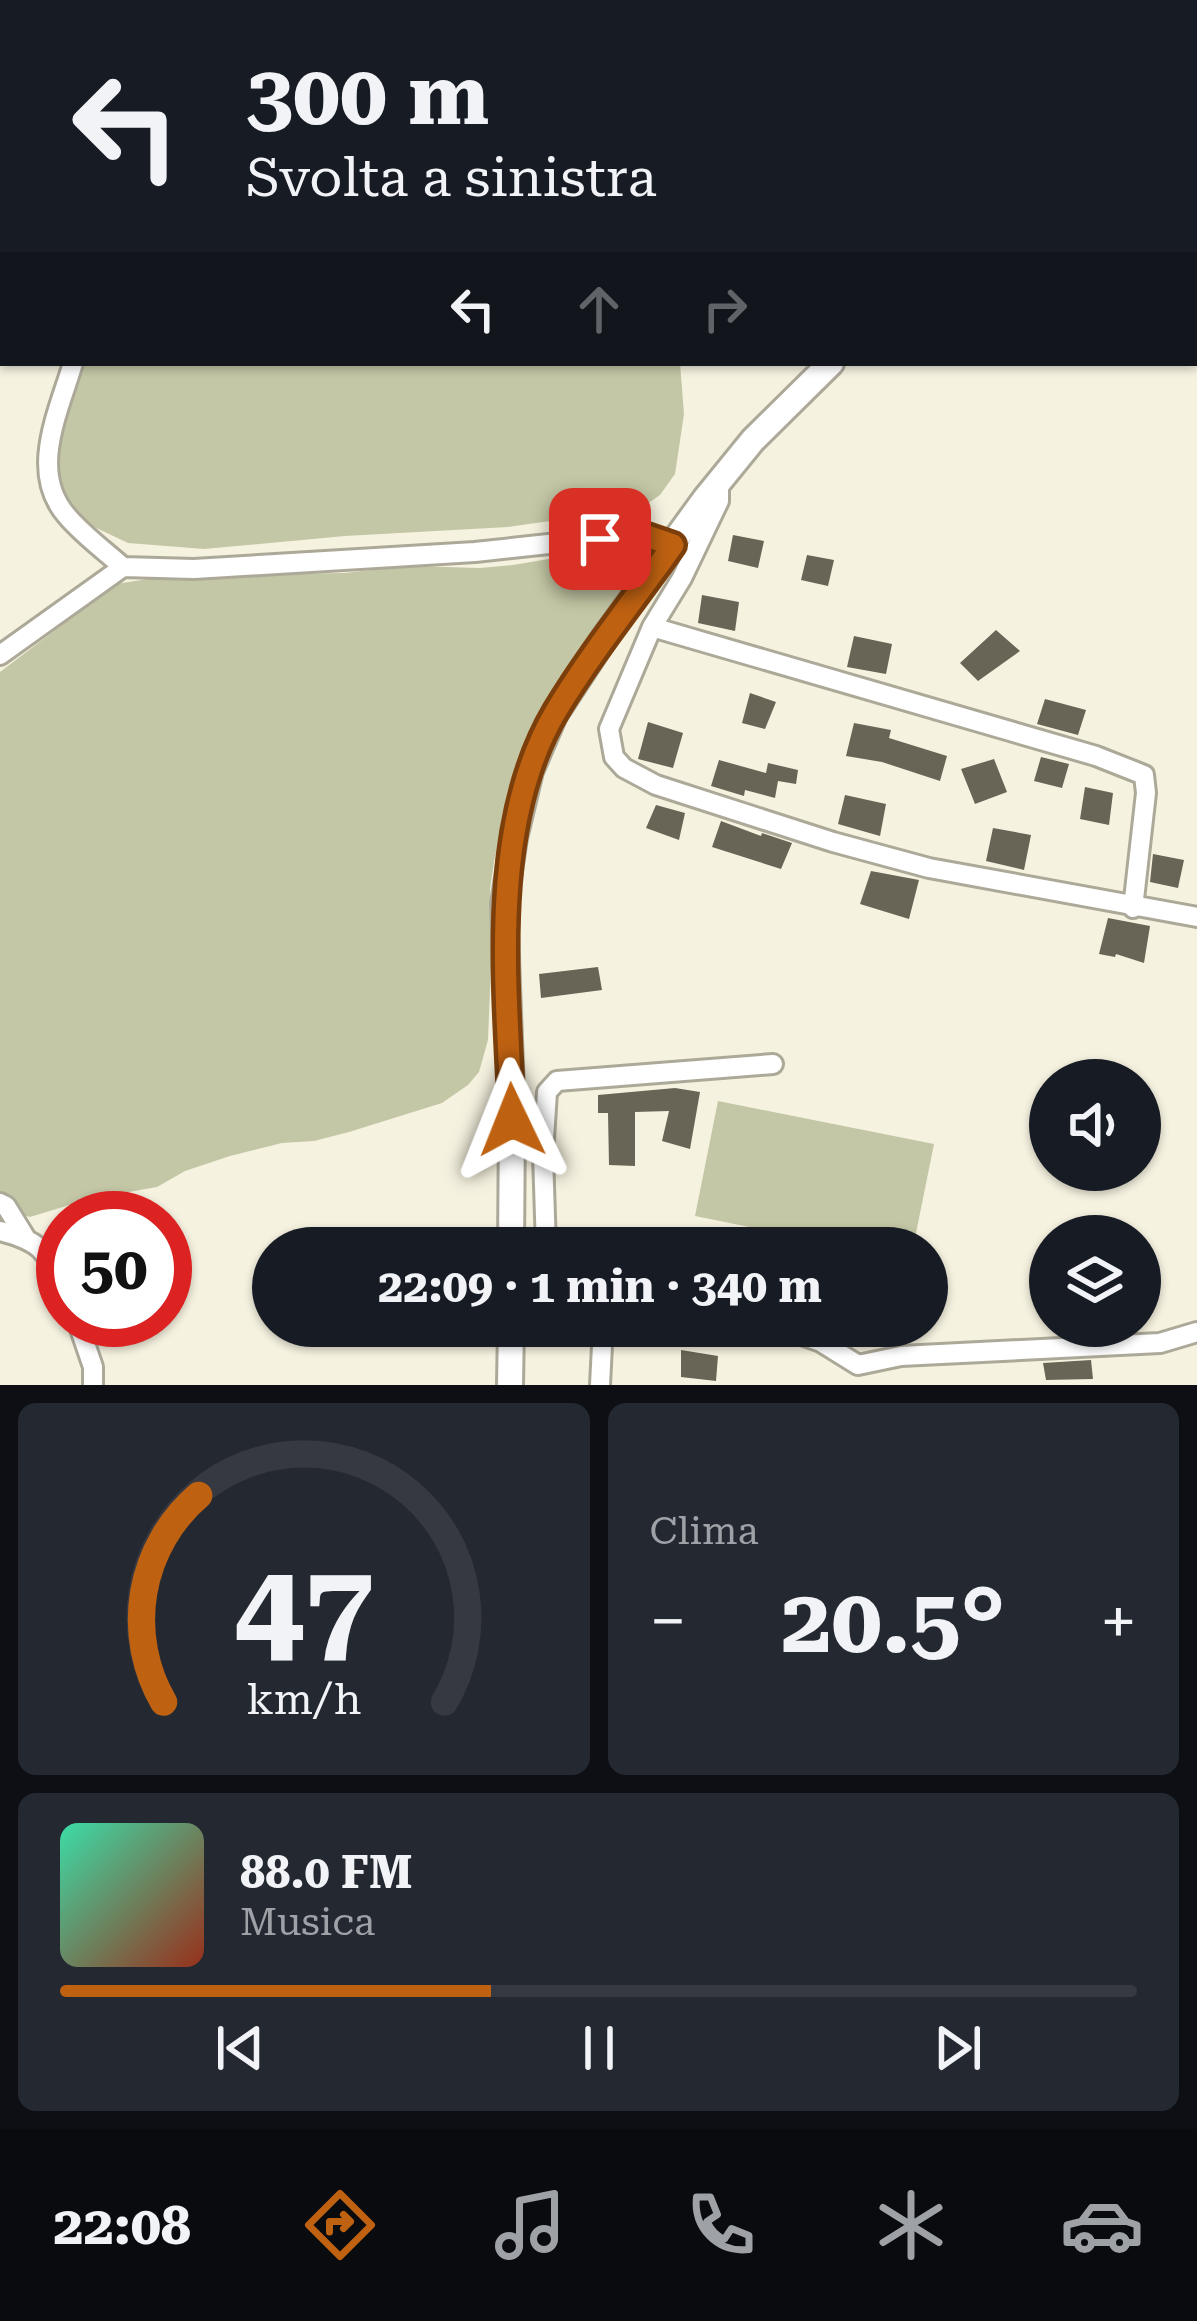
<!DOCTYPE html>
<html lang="it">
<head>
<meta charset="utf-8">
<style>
	body { margin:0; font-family:"Roboto Serif",serif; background:#242831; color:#f1f3f6; height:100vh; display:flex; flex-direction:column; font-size:45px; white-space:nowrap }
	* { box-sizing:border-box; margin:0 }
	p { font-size:39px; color:#9ea1a6 }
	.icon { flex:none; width:66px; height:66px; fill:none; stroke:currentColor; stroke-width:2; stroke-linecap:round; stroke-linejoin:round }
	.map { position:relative; height:1385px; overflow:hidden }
	.panel { display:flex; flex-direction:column; gap:18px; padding:18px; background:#0d0f14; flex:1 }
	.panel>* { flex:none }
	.banner { position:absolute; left:0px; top:0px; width:1197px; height:366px; box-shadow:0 3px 9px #0004; background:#171b24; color:#f1f3f6; overflow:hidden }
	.tools { position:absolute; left:1029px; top:1059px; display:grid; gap:24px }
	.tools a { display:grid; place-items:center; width:132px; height:132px; border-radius:50%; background:#171b24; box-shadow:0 3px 9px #0004; font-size:60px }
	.speed { position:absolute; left:36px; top:1191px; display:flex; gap:24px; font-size:60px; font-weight:700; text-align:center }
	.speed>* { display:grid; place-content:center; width:156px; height:156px; border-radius:50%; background:#171b24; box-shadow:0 3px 9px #0004; line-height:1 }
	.speed .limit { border:18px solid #d22; background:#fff; color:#111 }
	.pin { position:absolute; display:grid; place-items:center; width:102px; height:102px; color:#fff; margin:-51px; border-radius:24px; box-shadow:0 6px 18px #0006 }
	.me { position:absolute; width:132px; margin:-66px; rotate:358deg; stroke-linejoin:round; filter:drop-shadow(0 0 9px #0008) }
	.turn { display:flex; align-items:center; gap:42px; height:252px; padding:0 48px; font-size:54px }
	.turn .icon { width:156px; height:156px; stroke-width:2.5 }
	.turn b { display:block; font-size:84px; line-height:102px }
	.lanes { display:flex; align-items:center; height:114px; padding:0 48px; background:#0003; justify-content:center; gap:60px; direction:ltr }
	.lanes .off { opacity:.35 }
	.big { font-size:90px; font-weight:700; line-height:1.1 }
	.panel .widget { flex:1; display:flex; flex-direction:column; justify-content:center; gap:18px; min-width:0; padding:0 42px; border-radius:18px; background:#242831 }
	.panel .dial { align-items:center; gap:0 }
	.dial svg { height:312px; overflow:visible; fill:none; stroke:#363941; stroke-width:7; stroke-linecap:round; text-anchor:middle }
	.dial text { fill:#f1f3f6; stroke:none }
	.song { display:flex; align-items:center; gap:36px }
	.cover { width:144px; height:144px; border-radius:18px; background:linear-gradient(135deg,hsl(160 70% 55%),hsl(10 70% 35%)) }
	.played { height:12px; border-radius:6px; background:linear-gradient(90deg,#be6111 40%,#363941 40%) }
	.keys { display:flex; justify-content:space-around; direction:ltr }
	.heat { display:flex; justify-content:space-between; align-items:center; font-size:66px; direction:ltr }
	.panel .tiles { flex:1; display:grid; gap:18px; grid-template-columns:1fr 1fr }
	.widget:last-child { grid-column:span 2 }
	.trip { position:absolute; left:252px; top:1227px; width:696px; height:120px; border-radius:60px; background:#171b24; box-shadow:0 3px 9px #0004; font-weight:700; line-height:120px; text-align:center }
	.menu { display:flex; height:192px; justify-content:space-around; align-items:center; background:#090b0e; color:#9ea1a6 }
	.menu .icon { width:84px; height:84px }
	.menu .on { color:#be6111 }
	.menu b { font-size:54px; color:#f1f3f6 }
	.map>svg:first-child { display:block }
	.green { fill:#c4c7a5 }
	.building { fill:#696556 }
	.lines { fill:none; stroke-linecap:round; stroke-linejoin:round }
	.minor-casing { stroke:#ada999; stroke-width:24 }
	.major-casing { stroke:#ada999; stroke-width:30 }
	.minor { stroke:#fff; stroke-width:18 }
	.major { stroke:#fff; stroke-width:24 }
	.route-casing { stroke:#7c3f0b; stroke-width:30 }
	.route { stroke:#be6111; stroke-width:21 }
</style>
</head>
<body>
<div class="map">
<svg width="1197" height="1385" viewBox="0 0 1197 1385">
	<rect width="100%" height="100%" fill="#f6f2e0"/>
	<path class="green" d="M0,0H763V3H3V328H0Z
		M79,363H680L684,414L675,474L660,495L641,508L508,527L345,536L204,549L128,543L90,525L66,500L55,479L54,462Z
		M631,545L648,546L637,577L543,710L517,771L495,856L490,889L492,940L488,1040L479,1072L468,1085L442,1103L349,1132L314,1141L282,1143L230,1156L185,1171L157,1187L89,1199L30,1217L0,1209V672L116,584L167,576L344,573L411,566L480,568L513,565Z
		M718,1101L934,1144L913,1248H852L695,1216Z"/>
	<path class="building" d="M733,535L764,541L758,568L728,561Z
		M807,555L834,560L828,586L801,580Z
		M702,595L739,602L735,631L698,623Z
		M996,630L1020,651L978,681L960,663Z
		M854,636L892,644L886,674L847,667Z
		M750,693L776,702L765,729L742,723Z
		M1045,699L1086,710L1078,735L1037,724Z
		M648,722L683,733L673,768L638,759Z
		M854,723L891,730L889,738L947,756L940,781L882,762L846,756Z
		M1041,757L1069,764L1062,788L1034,781Z
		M994,759L1007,792L975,804L961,769Z
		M719,760L766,773L768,763L798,770L796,784L778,781L775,798L745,790L744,796L711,786Z
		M1085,787L1113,793L1109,825L1080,819Z
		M845,795L886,804L880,836L838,824Z
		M656,805L685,813L679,840L646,828Z
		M721,821L761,836L762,833L792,843L781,869L712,847Z
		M993,828L1031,835L1024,870L986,861Z
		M1153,854L1184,860L1178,888L1150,882Z
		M871,871L919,880L909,919L860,904Z
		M1108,918L1150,926L1144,963L1116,954L1115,957L1099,954Z
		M598,967L602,990L541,998L539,974Z
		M675,1088L700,1092L690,1149L662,1141L669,1111L635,1112V1166L609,1165L608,1113H598V1095Z
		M681,1350L718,1356L716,1381L681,1377Z
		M1091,1360L1093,1379L1046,1380L1043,1363Z"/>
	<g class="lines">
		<g class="minor-casing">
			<path id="minor" d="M147,3L148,0
				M123,567L194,569L475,552L641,534L673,545
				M652,627L682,578L715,509L719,501V482
				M0,655L123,567C105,551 83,535 67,516C28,472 59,411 73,363
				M1133,908L1146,793L1144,775L1096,756L652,627L609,729L614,757L624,768L656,785L833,842L929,868L1197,917
				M0,1203L6,1206L25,1237
				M0,1231C40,1241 46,1250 63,1287
				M546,1248L543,1154L547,1092L557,1081L773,1064
				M77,1320L93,1367V1385
				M776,1326L821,1342L858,1365L901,1356L1160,1343L1197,1332
				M600,1385L603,1326"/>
		</g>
		<g class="major-casing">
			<path id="major" d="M1194,83L1197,82
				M511,1248L512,1120L504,904L514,838L530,771L554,715L607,634L705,499L753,440L831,363
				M510,1385L511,1326"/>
		</g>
		<use href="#minor" class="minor"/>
		<use href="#major" class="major"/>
	</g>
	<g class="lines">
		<g class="route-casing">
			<path id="route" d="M512,1120C507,992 487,827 556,711C591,653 634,600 673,545L641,534L600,539"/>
		</g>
		<use href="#route" class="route"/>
	</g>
</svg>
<div class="tools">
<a><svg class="icon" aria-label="sound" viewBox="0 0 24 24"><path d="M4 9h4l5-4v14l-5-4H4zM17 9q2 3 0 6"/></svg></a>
<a><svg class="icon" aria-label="layers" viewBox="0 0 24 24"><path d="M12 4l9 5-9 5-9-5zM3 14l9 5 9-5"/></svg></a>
</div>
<div class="speed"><div class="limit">50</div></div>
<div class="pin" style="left:600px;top:539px;background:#d93025"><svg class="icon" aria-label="arrive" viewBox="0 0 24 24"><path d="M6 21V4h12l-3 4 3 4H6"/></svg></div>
<svg class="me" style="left:512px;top:1120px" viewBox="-20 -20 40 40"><path d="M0-17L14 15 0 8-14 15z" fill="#be6111" stroke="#fff" stroke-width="4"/></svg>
<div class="trip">22:09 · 1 min · 340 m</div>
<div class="banner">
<div class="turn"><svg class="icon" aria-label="left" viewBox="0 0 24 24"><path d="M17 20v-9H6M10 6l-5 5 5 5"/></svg><div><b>300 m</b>Svolta a sinistra</div></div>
<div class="lanes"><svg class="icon" aria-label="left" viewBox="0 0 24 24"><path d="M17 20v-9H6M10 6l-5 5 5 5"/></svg><svg class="icon off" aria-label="ahead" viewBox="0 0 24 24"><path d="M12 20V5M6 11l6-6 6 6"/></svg><svg class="icon off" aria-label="right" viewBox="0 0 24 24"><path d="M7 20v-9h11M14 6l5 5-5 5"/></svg></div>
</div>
</div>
<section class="panel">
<div class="tiles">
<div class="widget dial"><svg viewBox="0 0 100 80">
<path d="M14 69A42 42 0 1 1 86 69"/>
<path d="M14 69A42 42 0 0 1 23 16" stroke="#be6111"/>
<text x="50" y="56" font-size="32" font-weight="700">47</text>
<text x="50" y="72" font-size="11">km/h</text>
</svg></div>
<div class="widget"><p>Clima</p>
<div class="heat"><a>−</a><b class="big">20.5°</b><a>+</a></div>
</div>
<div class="widget">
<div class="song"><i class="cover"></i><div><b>88.0 FM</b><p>Musica</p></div></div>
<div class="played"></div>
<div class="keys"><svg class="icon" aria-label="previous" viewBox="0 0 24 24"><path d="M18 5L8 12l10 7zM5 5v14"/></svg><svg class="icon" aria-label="pause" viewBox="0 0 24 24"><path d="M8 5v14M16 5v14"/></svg><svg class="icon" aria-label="next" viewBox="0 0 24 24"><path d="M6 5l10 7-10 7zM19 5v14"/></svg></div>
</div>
</div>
</section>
<nav class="menu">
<b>22:08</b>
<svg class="icon on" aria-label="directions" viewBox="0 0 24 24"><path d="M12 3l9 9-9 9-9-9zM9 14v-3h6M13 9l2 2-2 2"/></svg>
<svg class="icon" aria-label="music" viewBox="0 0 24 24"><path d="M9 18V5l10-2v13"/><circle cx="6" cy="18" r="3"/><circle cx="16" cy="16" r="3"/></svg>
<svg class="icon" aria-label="phone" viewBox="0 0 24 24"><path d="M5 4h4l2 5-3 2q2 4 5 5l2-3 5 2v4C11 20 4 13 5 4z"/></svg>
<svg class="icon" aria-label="climate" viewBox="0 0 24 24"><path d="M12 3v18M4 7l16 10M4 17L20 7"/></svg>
<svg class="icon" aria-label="car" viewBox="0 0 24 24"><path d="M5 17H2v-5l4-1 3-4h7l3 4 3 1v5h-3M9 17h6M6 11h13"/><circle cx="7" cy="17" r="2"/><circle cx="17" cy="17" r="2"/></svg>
</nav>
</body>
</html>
